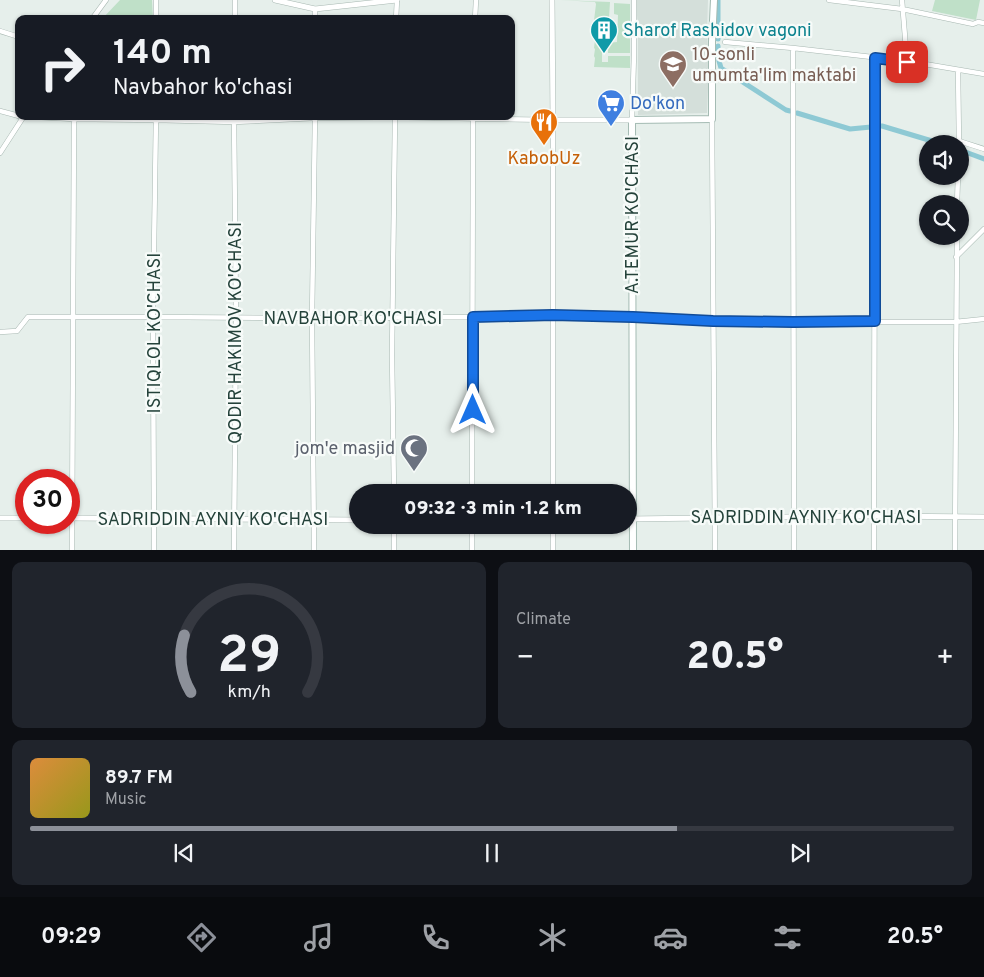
<!DOCTYPE html>
<html lang="en">
<head>
<meta charset="utf-8">
<style>
	body { margin:0; font-family:Overpass,sans-serif; background:#20242c; color:#f1f3f6; height:100vh; display:flex; flex-direction:column; font-size:19px; white-space:nowrap }
	* { box-sizing:border-box; margin:0 }
	p { font-size:16px; color:#9ea1a6 }
	.icon { flex:none; width:28px; height:28px; fill:none; stroke:currentColor; stroke-width:2; stroke-linecap:round; stroke-linejoin:round }
	.map { position:relative; height:550px; overflow:hidden }
	.side { display:flex; flex-direction:column; gap:12px; padding:12px; background:#0d0f14; flex:1 }
	.side>* { flex:none }
	.hud { position:absolute; left:15px; top:15px; width:500px; height:105px; border-radius:10px; box-shadow:0 1px 4px #0004; background:#171b24; color:#f1f3f6; overflow:hidden }
	.controls { position:absolute; left:919px; top:135px; display:grid; gap:10px }
	.controls a { display:grid; place-items:center; width:50px; height:50px; border-radius:50%; background:#171b24; box-shadow:0 1px 4px #0004; font-size:25px }
	.speed { position:absolute; left:15px; top:469px; display:flex; gap:10px; font-size:25px; font-weight:700; text-align:center }
	.speed>* { display:grid; place-content:center; width:65px; height:65px; border-radius:50%; background:#171b24; box-shadow:0 1px 4px #0004; line-height:1 }
	.speed .limit { border:8px solid #d22; background:#fff; color:#111 }
	.pin { position:absolute; display:grid; place-items:center; width:42px; height:42px; color:#fff; margin:-21px; border-radius:10px; box-shadow:0 2px 8px #0006 }
	.me { position:absolute; width:55px; margin:-28px; rotate:0deg; stroke-linejoin:round; filter:drop-shadow(0 0 4px #0008) }
	.turn { display:flex; align-items:center; gap:18px; height:105px; padding:0 15px; font-size:22px }
	.turn .icon { width:65px; height:65px; stroke-width:2.5 }
	.turn b { display:block; font-size:35px; line-height:42px }
	.big { font-size:38px; font-weight:800; line-height:1.1 }
	.side .card { flex:1; display:flex; flex-direction:column; justify-content:center; gap:8px; min-width:0; padding:0 18px; border-radius:10px; background:#20242c }
	.side .dial { align-items:center; gap:0 }
	.dial svg { height:130px; overflow:visible; fill:none; stroke:#363941; stroke-width:7; stroke-linecap:round; text-anchor:middle }
	.dial text { fill:#f1f3f6; stroke:none }
	.song { display:flex; align-items:center; gap:15px }
	.cover { width:60px; height:60px; border-radius:8px; background:linear-gradient(135deg,hsl(30 70% 55%),hsl(60 70% 35%)) }
	.played { height:5px; border-radius:2px; background:linear-gradient(90deg,#8c9099 70%,#363941 70%) }
	.keys { display:flex; justify-content:space-around; direction:ltr }
	.heat { display:flex; justify-content:space-between; align-items:center; font-size:28px; direction:ltr }
	.side .tiles { flex:1; display:grid; gap:12px; grid-template-columns:1fr 1fr }
	.card:last-child { grid-column:span 2 }
	.trip { position:absolute; left:349px; top:484px; width:288px; height:50px; border-radius:25px; background:#171b24; box-shadow:0 1px 4px #0004; font-weight:800; line-height:50px; text-align:center }
	.tabs { display:flex; height:80px; justify-content:space-around; align-items:center; background:#090b0e; color:#9ea1a6 }
	.tabs .icon { width:35px; height:35px }
	.tabs .on { color:#8c9099 }
	.tabs b { font-size:22px; color:#f1f3f6 }
	.map>svg:first-child { display:block }
	.built { fill:#d4dfda }
	.green { fill:#bfe0c8 }
	.lines { fill:none; stroke-linecap:round; stroke-linejoin:round }
	.canal { stroke:#8ec9d4; stroke-width:5 }
	.minor-casing { stroke:#a8b8b2; stroke-width:5.5 }
	.tertiary-casing { stroke:#a8b8b2; stroke-width:6 }
	.secondary-casing { stroke:#a4bbb3; stroke-width:8 }
	.minor { stroke:#fff; stroke-width:4.5 }
	.tertiary { stroke:#fff; stroke-width:5 }
	.secondary { stroke:#fff; stroke-width:6 }
	.route-casing { stroke:#114b97; stroke-width:12 }
	.route { stroke:#1a73e8; stroke-width:9 }
	.labels { text-anchor:middle; stroke-width:4.5; stroke-linejoin:round; paint-order:stroke }
	.culture-label { font-size:18px; fill:#0d838f; stroke:#f7fbf9; text-anchor:start }
	.education-label { font-size:18px; fill:#785e54; stroke:#f7fbf9; text-anchor:start }
	.shop-label { font-size:18px; fill:#366cbe; stroke:#f7fbf9; text-anchor:start }
	.food-label { font-size:18px; fill:#c56008; stroke:#f7fbf9 }
	.street-label { font-size:18px; fill:#24423a; stroke:#f7fbf9 }
	.worship-label { font-size:18px; fill:#5b616d; stroke:#f7fbf9; text-anchor:end }
</style>
</head>
<body>
<div class="map">
<svg width="984" height="550" viewBox="0 0 984 550">
	<rect width="100%" height="100%" fill="#e6efeb"/>
	<path class="built" d="M636,0H708L707,32L709,63L707,113L638,115V30Z"/>
	<path class="green" d="M120,0H152L153,19H102Z
		M560,0L610,2L609,18H606L605,38H599V48L602,49V62H608V56H630V68L594,67L595,58L594,56L595,49L594,48L595,40L592,37L596,4L595,2Z
		M935,0H980L976,20L932,11Z
		M614,3L630,4V53H608V43L617,42L618,15L614,14Z"/>
	<g class="lines">
		<path class="canal" d="M718,39V0
			M718,46L719,61L721,68L786,110L790,111
			M797,113L850,129L871,127
			M879,126H882L942,144
			M960,150L984,159"/>
		<g class="minor-casing">
			<path id="minor" d="M829,0L902,9L973,24L978,22L984,23
				M902,0L907,61
				M92,19L106,0
				M156,19V0
				M235,19V0
				M315,19V9
				M396,19L397,0
				M475,19L476,0
				M0,31L19,37
				M725,42L793,48L907,61L984,74
				M793,48L794,550
				M958,70L959,144
				M0,111L19,116
				M19,116L74,119L156,120L234,122L315,118L395,117L553,120V492
				M234,116L236,318L234,550
				M712,119L715,550
				M632,120L634,54V0
				M959,141L984,149
				M0,153L24,116
				M957,204L958,176
				M956,257L984,229
				M0,332L17,331L28,317H153L312,318L473,317L553,315L633,317L713,321L793,322H955L984,319
				M394,492L392,355L395,116
				M472,492L473,116
				M472,525V550
				M553,525V550
				M72,550L74,118
				M154,550L153,317L156,116
				M314,550L312,318L315,116
				M394,550V525
				M874,550L875,58
				M955,550L957,236"/>
		</g>
		<g class="tertiary-casing">
			<path id="tertiary" d="M275,0L315,9L397,0
				M552,0L553,120H632
				M0,518H26
				M69,518L358,520
				M628,519L875,516L984,517"/>
		</g>
		<g class="secondary-casing">
			<path id="secondary" d="M633,550L632,120L712,119V42L714,0"/>
		</g>
		<use href="#minor" class="minor"/>
		<use href="#tertiary" class="tertiary"/>
		<use href="#secondary" class="secondary"/>
	</g>
	<g class="lines">
		<g class="route-casing">
			<path id="route" d="M473,410V317L553,315L633,317L713,321L793,322L875,321V58L907,62"/>
		</g>
		<use href="#route" class="route"/>
	</g>
	<defs>
		<g id="building-pin" transform="scale(1.4375)"><path d="M0 17L-7.5 6A9.5 9.5 0 1 1 7.5 6Z" fill="#0f9aa8" stroke="#f7fbf9"/><path d="M-4-6H4V6H1V3H-1V6H-4ZM-2.5-4.3h1.7v1.8h-1.7ZM.8-4.3h1.7v1.8H.8ZM-2.5-1h1.7V.8h-1.7ZM.8-1h1.7V.8H.8Z" fill="#fff"/></g>
		<g id="school-pin" transform="scale(1.4375)"><path d="M0 17L-7.5 6A9.5 9.5 0 1 1 7.5 6Z" fill="#8d6e63" stroke="#f7fbf9"/><path d="M0-5L7-2L0 1L-7-2ZM-4 1L0 2.5L4 1V4Q0 6-4 4Z" fill="#fff"/></g>
		<g id="supermarket-pin" transform="scale(1.4375)"><path d="M0 17L-7.5 6A9.5 9.5 0 1 1 7.5 6Z" fill="#3f7fe0" stroke="#f7fbf9"/><path d="M-6-5.5h2.5l.6 2H6L4.5 2H-2.5L-4.4-4H-6ZM-1.5 3.2a1.3 1.3 0 1 0 .1 0ZM3 3.2a1.3 1.3 0 1 0 .1 0Z" fill="#fff"/></g>
		<g id="restaurant-pin" transform="scale(1.4375)"><path d="M0 17L-7.5 6A9.5 9.5 0 1 1 7.5 6Z" fill="#e8710a" stroke="#f7fbf9"/><path d="M-5-6h1v4h1v-4h1v4h1v-4h1v5L-1.5 .5V6h-2V.5L-5-1ZM5-6V6H3V1.5H1.5Q1.5-4 5-6Z" fill="#fff"/></g>
		<g id="mosque-pin" transform="scale(1.4375)"><path d="M0 17L-7.5 6A9.5 9.5 0 1 1 7.5 6Z" fill="#6b7280" stroke="#f7fbf9"/><path d="M3.5-4.9A6 6 0 1 0 3.5 4.9A5 5 0 1 1 3.5-4.9Z" fill="#fff"/></g>
	</defs>
	<g fill-rule="evenodd">
		<use href="#building-pin" x="604" y="30"/>
		<use href="#school-pin" x="673" y="64"/>
		<use href="#supermarket-pin" x="611" y="103"/>
		<use href="#restaurant-pin" x="544" y="122"/>
		<use href="#mosque-pin" x="414" y="448"/>
	</g>
	<g class="labels">
		<g class="culture-label">
			<text x="623" y="36">Sharof Rashidov vagoni</text>
		</g>
		<g class="education-label">
			<text x="692" y="60">10-sonli<tspan x="692" dy="21">umumta'lim maktabi</tspan></text>
		</g>
		<g class="shop-label">
			<text x="630" y="109">Do'kon</text>
		</g>
		<g class="food-label">
			<text x="544" y="164">KabobUz</text>
		</g>
		<g class="street-label">
			<text transform="translate(632 215) rotate(-90)" y="6">A.TEMUR KO'CHASI</text>
			<text x="353" y="324">NAVBAHOR KO'CHASI</text>
			<text transform="translate(154 333) rotate(-90)" y="6">ISTIQLOL KO'CHASI</text>
			<text transform="translate(235 333) rotate(-90)" y="6">QODIR HAKIMOV KO'CHASI</text>
			<text x="806" y="523">SADRIDDIN AYNIY KO'CHASI</text>
			<text x="213" y="525">SADRIDDIN AYNIY KO'CHASI</text>
		</g>
		<g class="worship-label">
			<text x="395" y="454">jom'e masjid</text>
		</g>
	</g>
</svg>
<div class="controls">
<a><svg class="icon" aria-label="sound" viewBox="0 0 24 24"><path d="M4 9h4l5-4v14l-5-4H4zM17 9q2 3 0 6"/></svg></a>
<a><svg class="icon" aria-label="search" viewBox="0 0 24 24"><circle cx="10" cy="10" r="6"/><path d="M15 15l6 6"/></svg></a>
</div>
<div class="speed"><div class="limit">30</div></div>
<div class="pin" style="left:907px;top:62px;background:#d93025"><svg class="icon" aria-label="arrive" viewBox="0 0 24 24"><path d="M6 21V4h12l-3 4 3 4H6"/></svg></div>
<svg class="me" style="left:473px;top:410px" viewBox="-20 -20 40 40"><path d="M0-17L14 15 0 8-14 15z" fill="#1a73e8" stroke="#fff" stroke-width="4"/></svg>
<div class="trip">09:32 · 3 min · 1.2 km</div>
<div class="hud">
<div class="turn"><svg class="icon" aria-label="right" viewBox="0 0 24 24"><path d="M7 20v-9h11M14 6l5 5-5 5"/></svg><div><b>140 m</b>Navbahor ko'chasi</div></div>
</div>
</div>
<section class="side">
<div class="tiles">
<div class="card dial"><svg viewBox="0 0 100 80">
<path d="M14 69A42 42 0 1 1 86 69"/>
<path d="M14 69A42 42 0 0 1 10 34" stroke="#8c9099"/>
<text x="50" y="56" font-size="32" font-weight="700">29</text>
<text x="50" y="72" font-size="11">km/h</text>
</svg></div>
<div class="card"><p>Climate</p>
<div class="heat"><a>−</a><b class="big">20.5°</b><a>+</a></div>
</div>
<div class="card">
<div class="song"><i class="cover"></i><div><b>89.7 FM</b><p>Music</p></div></div>
<div class="played"></div>
<div class="keys"><svg class="icon" aria-label="previous" viewBox="0 0 24 24"><path d="M18 5L8 12l10 7zM5 5v14"/></svg><svg class="icon" aria-label="pause" viewBox="0 0 24 24"><path d="M8 5v14M16 5v14"/></svg><svg class="icon" aria-label="next" viewBox="0 0 24 24"><path d="M6 5l10 7-10 7zM19 5v14"/></svg></div>
</div>
</div>
</section>
<nav class="tabs">
<b>09:29</b>
<svg class="icon on" aria-label="directions" viewBox="0 0 24 24"><path d="M12 3l9 9-9 9-9-9zM9 14v-3h6M13 9l2 2-2 2"/></svg>
<svg class="icon" aria-label="music" viewBox="0 0 24 24"><path d="M9 18V5l10-2v13"/><circle cx="6" cy="18" r="3"/><circle cx="16" cy="16" r="3"/></svg>
<svg class="icon" aria-label="phone" viewBox="0 0 24 24"><path d="M5 4h4l2 5-3 2q2 4 5 5l2-3 5 2v4C11 20 4 13 5 4z"/></svg>
<svg class="icon" aria-label="climate" viewBox="0 0 24 24"><path d="M12 3v18M4 7l16 10M4 17L20 7"/></svg>
<svg class="icon" aria-label="car" viewBox="0 0 24 24"><path d="M5 17H2v-5l4-1 3-4h7l3 4 3 1v5h-3M9 17h6M6 11h13"/><circle cx="7" cy="17" r="2"/><circle cx="17" cy="17" r="2"/></svg>
<svg class="icon" aria-label="filters" viewBox="0 0 24 24"><path d="M4 7h16M4 17h16"/><circle cx="9" cy="7" r="2"/><circle cx="15" cy="17" r="2"/></svg>
<b>20.5°</b>
</nav>
</body>
</html>
